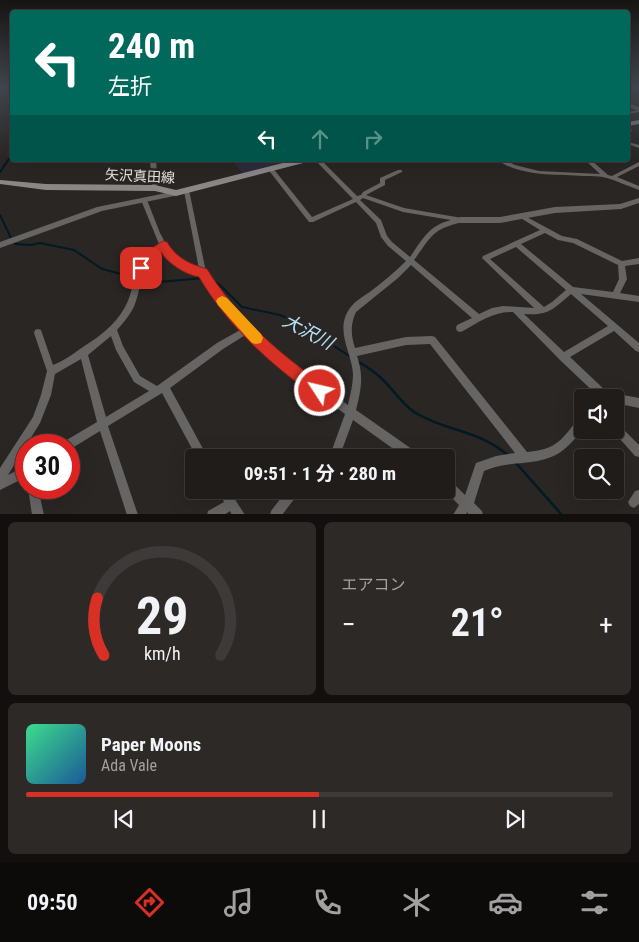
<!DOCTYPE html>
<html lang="ja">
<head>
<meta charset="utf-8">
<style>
	body { margin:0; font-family:"Roboto Condensed","Noto Sans JP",sans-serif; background:#2d2927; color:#f1f3f6; height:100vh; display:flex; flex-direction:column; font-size:19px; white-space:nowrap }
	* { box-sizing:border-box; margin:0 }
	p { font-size:16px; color:#a2a1a2 }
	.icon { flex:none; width:28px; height:28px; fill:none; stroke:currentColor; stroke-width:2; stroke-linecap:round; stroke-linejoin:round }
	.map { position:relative; height:514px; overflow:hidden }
	.drawer { display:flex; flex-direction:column; gap:8px; padding:8px; background:#120f0e; flex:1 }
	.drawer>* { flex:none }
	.hud { position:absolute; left:10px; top:10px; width:620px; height:152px; border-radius:5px; box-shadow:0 5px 20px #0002,0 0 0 1px #3d3a39; background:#00695c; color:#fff; overflow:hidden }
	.fabs { position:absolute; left:574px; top:389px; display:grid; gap:10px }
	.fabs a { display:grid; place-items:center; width:50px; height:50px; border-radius:5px; background:#201c1a; box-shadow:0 5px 20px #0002,0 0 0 1px #3d3a39; font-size:25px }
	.speed { position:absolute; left:15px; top:434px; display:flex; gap:10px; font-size:25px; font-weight:700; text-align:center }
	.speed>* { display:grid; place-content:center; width:65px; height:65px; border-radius:50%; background:#201c1a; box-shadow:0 5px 20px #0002,0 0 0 1px #3d3a39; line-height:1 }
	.speed .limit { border:8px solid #d22; background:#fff; color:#111 }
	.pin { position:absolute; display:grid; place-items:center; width:42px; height:42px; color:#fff; margin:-21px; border-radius:10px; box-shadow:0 2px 8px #0006 }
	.me { position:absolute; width:55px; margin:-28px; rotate:305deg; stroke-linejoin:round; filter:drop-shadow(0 0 4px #0008) }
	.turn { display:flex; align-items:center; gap:18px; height:105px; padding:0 15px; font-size:22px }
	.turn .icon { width:65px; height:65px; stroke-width:2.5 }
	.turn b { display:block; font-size:35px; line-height:42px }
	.lanes { display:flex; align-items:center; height:48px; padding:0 15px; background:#0003; justify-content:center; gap:25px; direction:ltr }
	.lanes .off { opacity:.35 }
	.big { font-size:38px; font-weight:700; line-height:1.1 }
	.drawer .tile { flex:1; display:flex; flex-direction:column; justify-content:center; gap:8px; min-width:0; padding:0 18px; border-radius:8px; background:#2d2927 }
	.drawer .dial { align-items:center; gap:0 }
	.dial svg { height:130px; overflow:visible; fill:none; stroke:#3d3a39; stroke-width:7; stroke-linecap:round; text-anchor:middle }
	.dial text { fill:#f1f3f6; stroke:none }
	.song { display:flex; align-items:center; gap:15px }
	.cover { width:60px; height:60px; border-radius:8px; background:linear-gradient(135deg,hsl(150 70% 55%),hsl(210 70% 35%)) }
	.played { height:5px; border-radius:2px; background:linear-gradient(90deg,#d93025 50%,#3d3a39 50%) }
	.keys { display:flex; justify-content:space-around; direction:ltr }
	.heat { display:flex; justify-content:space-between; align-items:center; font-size:28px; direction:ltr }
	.drawer .tiles { flex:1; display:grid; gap:8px; grid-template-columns:1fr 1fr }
	.tile:last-child { grid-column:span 2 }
	.trip { position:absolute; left:185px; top:449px; width:270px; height:50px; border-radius:5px; background:#201c1a; box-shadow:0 5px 20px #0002,0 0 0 1px #3d3a39; font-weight:700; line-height:50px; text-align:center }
	.tab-bar { display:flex; height:80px; justify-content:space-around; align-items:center; background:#0d0b0a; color:#a2a1a2 }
	.tab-bar .icon { width:35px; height:35px }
	.tab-bar .on { color:#d93025 }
	.tab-bar b { font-size:22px; color:#f1f3f6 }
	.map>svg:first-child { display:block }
	.education { fill:#2e2c3c }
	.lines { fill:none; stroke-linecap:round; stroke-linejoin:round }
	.stream-far2 { stroke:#021a24; stroke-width:1 }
	.stream-far1 { stroke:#021a24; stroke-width:2 }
	.stream { stroke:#021a24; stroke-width:2.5 }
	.minor { fill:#676464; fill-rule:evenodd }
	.tertiary { fill:#676464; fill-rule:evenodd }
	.secondary { fill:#8b8787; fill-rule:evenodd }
	.route { fill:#d93025; stroke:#8d1f18 }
	.slow { fill:#f59e0b }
	.labels { text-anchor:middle; stroke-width:5; stroke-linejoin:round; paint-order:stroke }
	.street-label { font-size:14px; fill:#e8e6e4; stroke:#2a2623 }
	.near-water-label { font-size:18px; font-style:italic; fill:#b6e2f8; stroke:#2a2623 }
</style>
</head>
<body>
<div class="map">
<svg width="639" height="515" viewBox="0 0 639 515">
	<rect width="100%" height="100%" fill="#2a2623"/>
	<path class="education" d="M232,160H295L243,174Z"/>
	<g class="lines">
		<path class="stream-far2" d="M10,157L12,154"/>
		<path class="stream-far1" d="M0,172L11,156
			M0,215L11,238
			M15,244L31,245L40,243L74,250L102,269L137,278
			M141,279L159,282L203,278
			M210,279L220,285L242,307L280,315L295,321L351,357
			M357,361L361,364"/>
		<path class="stream" d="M359,362C367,367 375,372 381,378C393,389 401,403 414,412C446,432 478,429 509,456
			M516,463L562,515"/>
		<path class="minor" d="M632,87H639V89L633,88Z
			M639,110V112L628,114V112Z
			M630,129L632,130L630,133H628V130Z
			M628,142L639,145V148L628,144Z
			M150,160H156L158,188L155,190L152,188Z
			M315,160H321L357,196L361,195L363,192L380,183V178L398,170H402V172L385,180V185L366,195L404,208L462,218L463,220L462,222C431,230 432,236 414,260L479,314L492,308L503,306L534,308L482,258L483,256L540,230L519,217L518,216L519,215H523L562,236L577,239L622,261L639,258V264L625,266L627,279L620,293L639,296V302L581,294L639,343V352L636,351L614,331L570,357L607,392L639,398V408L615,403V398H599V397L560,360L513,312C494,311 479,322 463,331L460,332L457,331L456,328L457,325L472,318L411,265L398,278L356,312C350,325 351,335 355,348L406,337L432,336L435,337L527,452C549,450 558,445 571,428C575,423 577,418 582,416C582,431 581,433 571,443C545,471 515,457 484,471L474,503L482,511L483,515H469L467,512L466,515H453L459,505L444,490H446V479L450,480L465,495L476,463L496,456L515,453L430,344L406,345L357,356C364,376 361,390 356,410L419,454L420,458H406L353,420L339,458H329L345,414L288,373L247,334L223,349L170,388L208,458H197L162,393L108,426L138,515H127L100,431L69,450V445H64L65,441L97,422L81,359L55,374L51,395L40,423L8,475L26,466V477L0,490V468L33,417L41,395L47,371L34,333L35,330L38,329L41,330L53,365C63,361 72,355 80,349C97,338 115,326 125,307C135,290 132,267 146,253C150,250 155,247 159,244L141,200L144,198L147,200L160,233L171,253L195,268L199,269L184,191L187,189L189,190L206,272L218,290L238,315L294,367L348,405C350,395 353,385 353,374C352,352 334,330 350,308C355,301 364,296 371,291C383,282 395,272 406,261L388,246L381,237L376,223L356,202L313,222H309L267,168L268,167H272L312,217L353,199ZM363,198L403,212L451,220C428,226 422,240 410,257L392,242L387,236L381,220L360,200ZM545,233L558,240L573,243L618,265L619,279L613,292L573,287L521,244ZM516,247L566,290L552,302L544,307L490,259ZM162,249L166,257L191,273L201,275C212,294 225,313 242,329L217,343L157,386L140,376L123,346L117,330C124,322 131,314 135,304C144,280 138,265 162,249ZM571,294L608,326L564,352L524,314C549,316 553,309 571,294ZM111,336L116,350L134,382L149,391L106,417L88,355Z
			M497,160H504L515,165L539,171L600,174L585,160H591L608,175L612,176L639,162V166L617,177L639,186V190C628,186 617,181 607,178C599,176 591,176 584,176C555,174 522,177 497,160Z
			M615,422L618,424L639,445V457L635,456L612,430H615Z
			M28,488H38L44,515H32Z
			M218,490H229L245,515H232L230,511L224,515H207L208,511L224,502Z
			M287,490H299L298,494L282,515H270L271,511Z
			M639,490V504L634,508L630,506L628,502L635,491Z"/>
		<path class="tertiary" d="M628,103L639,107V111L628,107Z
			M176,191L180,193L179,195L102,211L0,248V242L97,207Z
			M639,198V203L621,209L555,213L500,223H460L456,220L460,217H500L555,207L620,204Z"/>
		<path class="secondary" d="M639,120V124L628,126V122Z
			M295,160H308L307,162L176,196L155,191L46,190L0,184V180L46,184L155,185L176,190Z"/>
	</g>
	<linearGradient id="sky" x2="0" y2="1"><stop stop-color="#171513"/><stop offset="0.55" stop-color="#444750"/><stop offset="1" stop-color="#444750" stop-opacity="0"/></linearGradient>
	<rect width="639" height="159" fill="url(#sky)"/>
	<path class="route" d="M163,241L167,242C176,258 190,264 207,269C236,316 280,355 326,386L328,391L326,396L320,398L315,396C270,364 227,325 199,277C186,275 167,263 161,252L152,259L145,271H137L135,268L144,253Z"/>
	<path class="slow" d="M222,296L227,298L261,334L263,338L261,343L256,344L252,343L218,305L216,301L218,298Z"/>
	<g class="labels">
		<g class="street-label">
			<text transform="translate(140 176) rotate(3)" y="5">矢沢真田線</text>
		</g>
		<g class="near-water-label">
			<text transform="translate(308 332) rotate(28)" y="6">大沢川</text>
		</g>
	</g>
</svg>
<div class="fabs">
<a><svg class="icon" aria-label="sound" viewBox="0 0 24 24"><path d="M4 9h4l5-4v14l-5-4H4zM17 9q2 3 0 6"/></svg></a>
<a><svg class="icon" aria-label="search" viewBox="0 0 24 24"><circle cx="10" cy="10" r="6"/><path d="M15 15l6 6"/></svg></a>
</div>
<div class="speed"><div class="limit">30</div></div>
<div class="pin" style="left:141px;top:268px;background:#d93025"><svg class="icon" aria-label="arrive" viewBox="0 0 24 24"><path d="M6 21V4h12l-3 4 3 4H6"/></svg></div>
<svg class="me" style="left:320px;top:391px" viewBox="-20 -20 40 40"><circle r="17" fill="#d93025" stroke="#fff" stroke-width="3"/><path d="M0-11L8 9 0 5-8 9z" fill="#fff"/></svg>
<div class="trip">09:51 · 1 分 · 280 m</div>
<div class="hud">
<div class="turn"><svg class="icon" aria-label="left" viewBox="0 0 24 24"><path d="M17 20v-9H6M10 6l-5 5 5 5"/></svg><div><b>240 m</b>左折</div></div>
<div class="lanes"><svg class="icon" aria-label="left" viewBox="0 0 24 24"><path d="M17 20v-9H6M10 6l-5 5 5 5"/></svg><svg class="icon off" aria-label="ahead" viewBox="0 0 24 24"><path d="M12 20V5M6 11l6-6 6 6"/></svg><svg class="icon off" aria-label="right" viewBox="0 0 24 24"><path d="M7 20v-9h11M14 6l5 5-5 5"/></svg></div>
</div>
</div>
<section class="drawer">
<div class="tiles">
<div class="tile dial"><svg viewBox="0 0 100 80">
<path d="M14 69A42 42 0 1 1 86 69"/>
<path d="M14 69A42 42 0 0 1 10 34" stroke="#d93025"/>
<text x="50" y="56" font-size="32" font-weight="700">29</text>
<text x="50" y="72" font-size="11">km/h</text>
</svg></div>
<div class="tile"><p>エアコン</p>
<div class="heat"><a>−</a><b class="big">21°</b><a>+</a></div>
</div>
<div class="tile">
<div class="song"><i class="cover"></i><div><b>Paper Moons</b><p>Ada Vale</p></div></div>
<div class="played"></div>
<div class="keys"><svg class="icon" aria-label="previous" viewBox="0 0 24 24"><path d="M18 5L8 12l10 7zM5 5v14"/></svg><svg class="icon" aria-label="pause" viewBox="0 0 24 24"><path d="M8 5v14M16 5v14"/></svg><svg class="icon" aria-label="next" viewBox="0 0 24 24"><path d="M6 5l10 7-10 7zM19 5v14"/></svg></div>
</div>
</div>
</section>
<nav class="tab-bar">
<b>09:50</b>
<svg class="icon on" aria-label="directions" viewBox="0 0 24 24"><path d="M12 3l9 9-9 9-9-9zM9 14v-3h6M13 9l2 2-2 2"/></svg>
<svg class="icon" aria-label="music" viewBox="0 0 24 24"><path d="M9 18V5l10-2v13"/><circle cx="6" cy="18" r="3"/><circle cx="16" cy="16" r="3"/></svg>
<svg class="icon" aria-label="phone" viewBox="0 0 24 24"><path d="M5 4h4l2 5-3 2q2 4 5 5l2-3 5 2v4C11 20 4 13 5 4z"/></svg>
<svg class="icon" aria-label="climate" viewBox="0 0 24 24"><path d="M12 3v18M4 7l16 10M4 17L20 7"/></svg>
<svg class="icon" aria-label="car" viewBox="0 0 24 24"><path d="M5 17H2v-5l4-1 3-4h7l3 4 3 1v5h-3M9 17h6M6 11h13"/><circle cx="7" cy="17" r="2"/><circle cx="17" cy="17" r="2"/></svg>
<svg class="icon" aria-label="filters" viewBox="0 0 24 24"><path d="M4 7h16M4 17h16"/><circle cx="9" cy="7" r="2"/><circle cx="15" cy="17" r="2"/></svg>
</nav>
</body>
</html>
